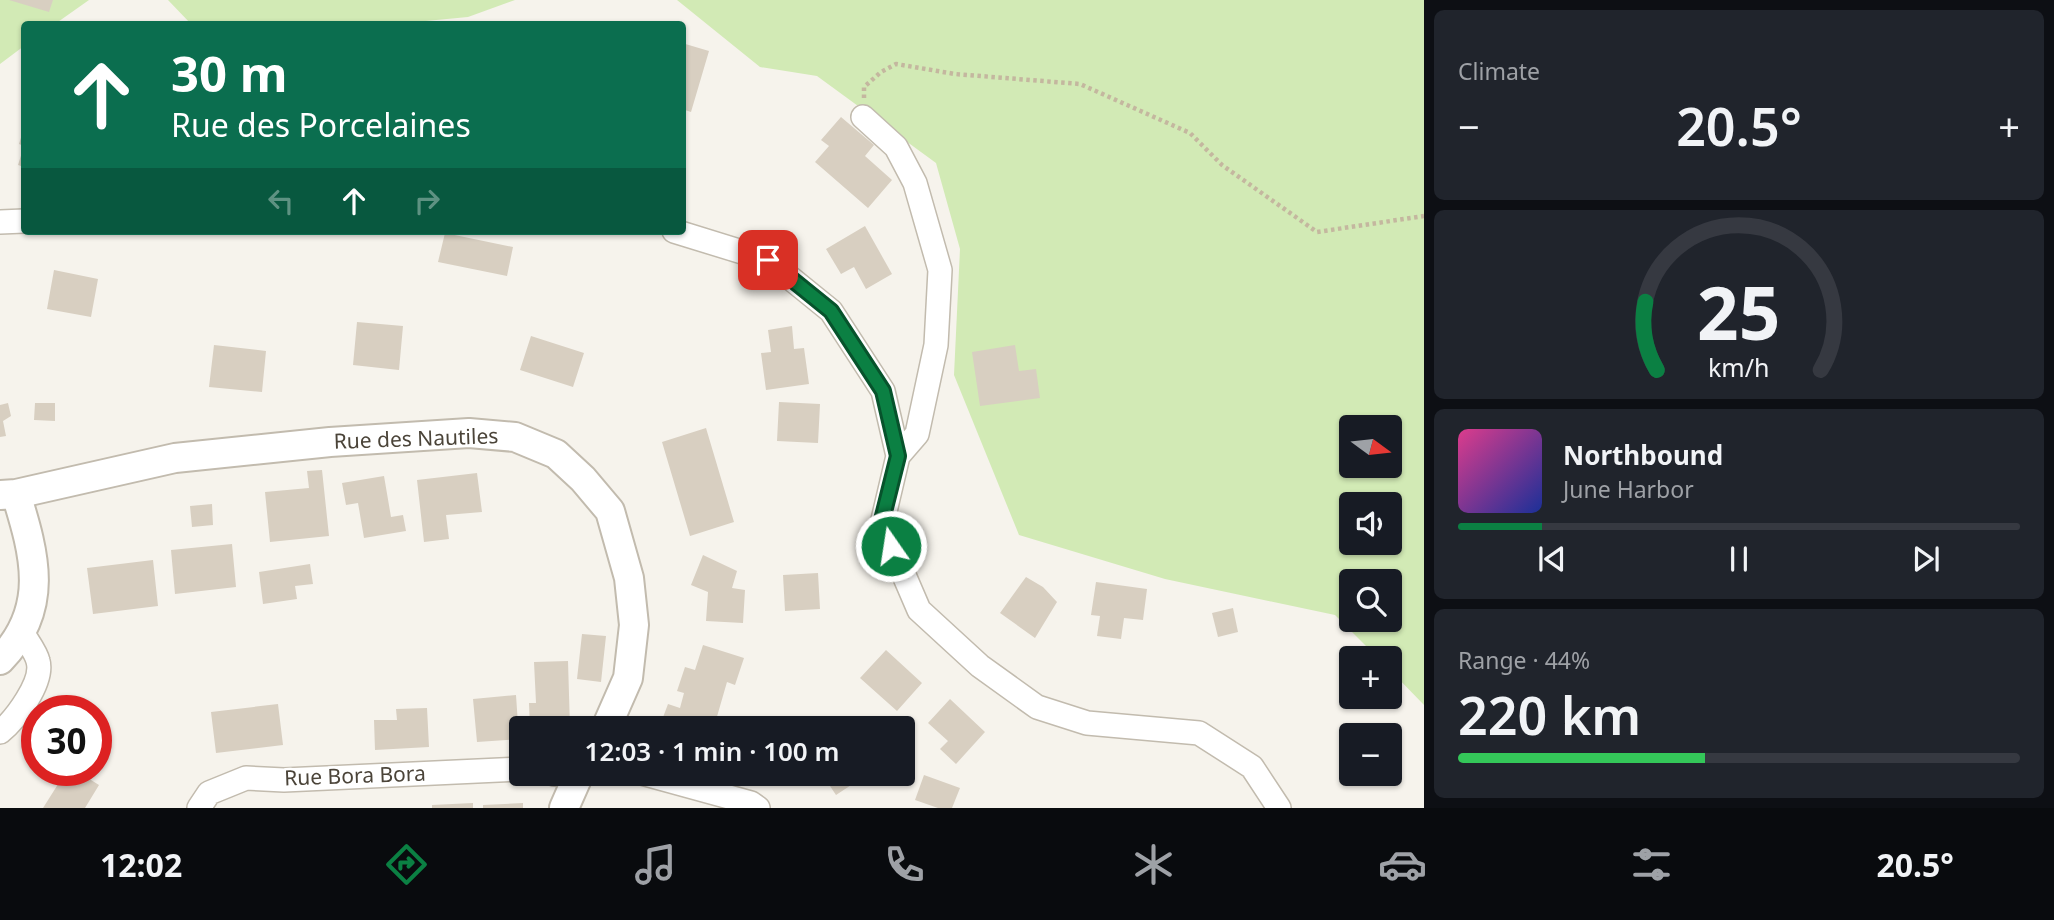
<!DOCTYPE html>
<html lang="en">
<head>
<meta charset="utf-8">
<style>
	body { margin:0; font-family:"Noto Sans",sans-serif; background:#20242c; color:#f1f3f6; height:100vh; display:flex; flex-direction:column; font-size:26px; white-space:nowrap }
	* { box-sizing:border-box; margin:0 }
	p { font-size:23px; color:#9ea1a6 }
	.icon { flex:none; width:38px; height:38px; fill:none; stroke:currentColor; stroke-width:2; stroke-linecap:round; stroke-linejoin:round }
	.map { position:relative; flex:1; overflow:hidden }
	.drawer { display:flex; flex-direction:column; gap:10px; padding:10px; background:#0d0f14; width:630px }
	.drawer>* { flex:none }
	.guide { position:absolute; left:21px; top:21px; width:665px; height:214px; border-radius:7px; box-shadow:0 2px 5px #0004; background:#0b6e4f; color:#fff; overflow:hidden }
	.needle { width:46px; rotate:105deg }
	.controls { position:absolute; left:1339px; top:415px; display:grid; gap:14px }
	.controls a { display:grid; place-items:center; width:63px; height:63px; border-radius:7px; background:#171b24; box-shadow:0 2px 5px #0004; font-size:35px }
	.speed { position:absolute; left:21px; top:695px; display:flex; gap:14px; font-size:35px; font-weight:700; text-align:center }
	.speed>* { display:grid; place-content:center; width:91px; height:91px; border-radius:50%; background:#171b24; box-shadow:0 2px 5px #0004; line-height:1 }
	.speed .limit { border:10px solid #d22; background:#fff; color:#111 }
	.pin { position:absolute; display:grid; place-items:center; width:60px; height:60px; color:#fff; margin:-30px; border-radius:14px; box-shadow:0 4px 10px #0006 }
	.me { position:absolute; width:77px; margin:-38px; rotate:347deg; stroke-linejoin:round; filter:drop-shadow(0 0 5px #0008) }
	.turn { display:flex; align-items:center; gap:24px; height:147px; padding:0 35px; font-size:32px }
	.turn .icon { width:91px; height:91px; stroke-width:2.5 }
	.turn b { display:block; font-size:49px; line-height:60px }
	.lanes { display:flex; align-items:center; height:66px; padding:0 35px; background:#0003; justify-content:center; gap:35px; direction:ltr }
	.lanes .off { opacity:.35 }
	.big { font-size:52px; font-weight:600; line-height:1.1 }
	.drawer .widget { flex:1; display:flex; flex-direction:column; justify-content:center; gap:10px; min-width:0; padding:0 24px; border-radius:10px; background:#20242c }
	.drawer .dial { align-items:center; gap:0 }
	.dial svg { height:182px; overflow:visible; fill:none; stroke:#363941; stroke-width:7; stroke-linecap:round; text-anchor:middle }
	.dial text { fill:#f1f3f6; stroke:none }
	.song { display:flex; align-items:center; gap:21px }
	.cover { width:84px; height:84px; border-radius:10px; background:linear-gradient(135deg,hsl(330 70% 55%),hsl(230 70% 35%)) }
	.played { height:7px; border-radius:4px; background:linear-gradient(90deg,#0b8043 15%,#363941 15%) }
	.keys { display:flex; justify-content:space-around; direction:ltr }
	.heat { display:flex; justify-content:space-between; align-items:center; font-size:38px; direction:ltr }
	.charge { height:10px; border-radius:5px; background:linear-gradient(90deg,#34c759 44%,#363941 0) }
	.trip { position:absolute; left:509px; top:716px; width:406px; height:70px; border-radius:7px; background:#171b24; box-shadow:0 2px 5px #0004; font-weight:600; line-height:70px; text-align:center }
	.menu { display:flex; height:112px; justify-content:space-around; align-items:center; background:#090b0e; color:#9ea1a6 }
	.menu .icon { width:49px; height:49px }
	.menu .on { color:#0b8043 }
	.menu b { font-size:32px; color:#f1f3f6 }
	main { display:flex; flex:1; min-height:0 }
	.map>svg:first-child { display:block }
	.green { fill:#d2eab5; fill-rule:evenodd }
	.building { fill:#d8cfc1 }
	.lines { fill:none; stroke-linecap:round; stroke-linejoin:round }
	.minor-casing { stroke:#c2bbae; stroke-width:26 }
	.tertiary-casing { stroke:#c2bbae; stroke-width:32 }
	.path { stroke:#c4b79f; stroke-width:4.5; stroke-dasharray:3.5 3.5; stroke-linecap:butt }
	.minor { stroke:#fff; stroke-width:23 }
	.tertiary { stroke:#fff; stroke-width:28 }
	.route-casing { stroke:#07532c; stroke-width:18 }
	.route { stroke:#0b8043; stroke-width:12 }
	.labels { text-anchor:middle; stroke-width:5; stroke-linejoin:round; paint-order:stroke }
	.street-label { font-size:21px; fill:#4b4439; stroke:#fff }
</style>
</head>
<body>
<main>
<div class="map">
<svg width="1424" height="808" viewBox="0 0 1424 808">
	<rect width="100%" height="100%" fill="#f6f3ec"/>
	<path class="green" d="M0,0H89L55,24H24V46L0,64Z
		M168,0H515L468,17L394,24H191Z
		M677,0H1424V705L1390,670V658H1378L1335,615L1165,579L1019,535L954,375L960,249L936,163L817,76L760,67ZM1351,427H1390V466H1351ZM1351,504H1390V542H1351ZM1351,581H1390V620H1351Z"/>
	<path class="building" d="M9,0H53L49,12Z
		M682,43L709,51L691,112L682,109Z
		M841,117L874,145L865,156L892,180L868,208L815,162L829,146L821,140Z
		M24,128V167L18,165L24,146L19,144Z
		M865,226L892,274L866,289L854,267L841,274L826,249Z
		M445,233L513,247L507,276L438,262Z
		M54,270L98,279L91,317L47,309Z
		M357,322L403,326L399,370L353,365Z
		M792,326L794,349L804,348L809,384L766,390L761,353L771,352L768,330Z
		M531,336L584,353L573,387L520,370Z
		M214,345L266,351L262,392L209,387Z
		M1015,345L1019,371L1036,369L1040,398L980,406L972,352Z
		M779,402L820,404L818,443L777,441Z
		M8,403L11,416L3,421L6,436L0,437V405Z
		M35,403H55V421L34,420Z
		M706,428L734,522L690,536L662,442Z
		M322,470L329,536L270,542L265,492L309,488L307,471Z
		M477,473L482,512L446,515L449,539L424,542L417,480Z
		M384,476L391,517L403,515L406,531L364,538L358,503L346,505L342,483Z
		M212,504L213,525L192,527L190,506Z
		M232,544L236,587L175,594L171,550Z
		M703,555L737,571L732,588L745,590L743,623L706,621L708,592L691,585Z
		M153,560L158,606L93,614L87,568Z
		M310,564L313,584L295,586L297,599L263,604L259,572Z
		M818,573L820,609L785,611L783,575Z
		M1026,577L1043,587L1057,602L1035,638L1000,613Z
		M1096,582L1147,589L1143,620L1124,618L1121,639L1097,636L1100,616L1091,615Z
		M1233,608L1238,632L1218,637L1212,613Z
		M582,634L606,636L601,682L577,679Z
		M703,645L744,658L735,685L727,682L716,720L709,718L706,728H688L662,720L668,704L680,708L684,693L677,691L685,667L695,670Z
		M886,650L922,683L897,711L860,678Z
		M568,661L570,728H530L529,703H536L534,662Z
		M516,695L519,739L477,742L473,699Z
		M950,699L985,732L956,764L940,749L948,741L928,723Z
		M278,704L283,745L216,753L211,712Z
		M427,708L429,747L375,750L374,720H397L396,709Z
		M67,770H75L99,785L85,808H43Z
		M822,774H868L836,795Z
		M924,775L960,788L952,808H938L915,800Z
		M473,803V808H432V805Z
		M523,803V808H483V805Z"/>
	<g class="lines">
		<g class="minor-casing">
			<path id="minor" d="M863,117L896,147L915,183L940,270L936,345L917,434L898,456L882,524L919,610L980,666L1037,707L1087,723L1199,733L1252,767L1279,808
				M0,222L24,221
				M674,231L768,260L831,311L883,391L898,456
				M0,732C15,720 44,682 38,661C36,652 27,641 22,632
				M554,774H561
				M645,774L751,803L758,808
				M199,808L209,793L246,778L284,780L522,769"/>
		</g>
		<g class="tertiary-casing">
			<path id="tertiary" d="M0,495L16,494L175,458L330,442L469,433L515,437L556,454L583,479L610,511L629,578L634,625L628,678L606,728
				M0,660C50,609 35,555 16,494
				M564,808L579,774"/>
		</g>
		<path class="path" d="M864,98V87L881,72L896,64L955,74L1080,84L1190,133L1222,165L1317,232L1424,216"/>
		<use href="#minor" class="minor"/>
		<use href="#tertiary" class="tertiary"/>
	</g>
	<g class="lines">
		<g class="route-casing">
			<path id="route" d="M768,260L831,311L883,391L898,456L881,524L891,546"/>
		</g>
		<use href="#route" class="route"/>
	</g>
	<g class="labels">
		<g class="street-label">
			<text transform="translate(416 439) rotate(-2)" y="7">Rue des Nautiles</text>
			<text transform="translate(355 776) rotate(-2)" y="7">Rue Bora Bora</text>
		</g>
	</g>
</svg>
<div class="controls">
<a><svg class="needle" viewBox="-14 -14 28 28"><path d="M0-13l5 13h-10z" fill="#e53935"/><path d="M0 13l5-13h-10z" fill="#9ea1a6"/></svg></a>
<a><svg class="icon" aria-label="sound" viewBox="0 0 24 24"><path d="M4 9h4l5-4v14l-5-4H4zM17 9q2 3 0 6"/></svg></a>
<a><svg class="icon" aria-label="search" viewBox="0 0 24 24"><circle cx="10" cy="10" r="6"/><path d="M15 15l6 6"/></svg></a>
<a>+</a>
<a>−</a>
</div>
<div class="speed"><div class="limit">30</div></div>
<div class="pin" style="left:768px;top:260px;background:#d93025"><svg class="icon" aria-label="arrive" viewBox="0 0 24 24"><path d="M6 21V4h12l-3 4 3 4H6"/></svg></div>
<svg class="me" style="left:891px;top:546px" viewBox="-20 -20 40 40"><circle r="17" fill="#0b8043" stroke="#fff" stroke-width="3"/><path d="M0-11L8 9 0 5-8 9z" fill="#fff"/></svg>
<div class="trip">12:03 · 1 min · 100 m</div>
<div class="guide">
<div class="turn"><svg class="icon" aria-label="ahead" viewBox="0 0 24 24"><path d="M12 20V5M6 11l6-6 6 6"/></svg><div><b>30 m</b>Rue des Porcelaines</div></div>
<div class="lanes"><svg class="icon off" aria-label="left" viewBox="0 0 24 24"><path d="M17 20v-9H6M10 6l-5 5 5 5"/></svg><svg class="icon" aria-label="ahead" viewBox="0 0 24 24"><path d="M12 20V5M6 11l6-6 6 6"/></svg><svg class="icon off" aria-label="right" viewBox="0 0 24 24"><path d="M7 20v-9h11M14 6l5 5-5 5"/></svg></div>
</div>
</div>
<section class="drawer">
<div class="widget"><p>Climate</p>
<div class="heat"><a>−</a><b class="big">20.5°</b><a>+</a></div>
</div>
<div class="widget dial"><svg viewBox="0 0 100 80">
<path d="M14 69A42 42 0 1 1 86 69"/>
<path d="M14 69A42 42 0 0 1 9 39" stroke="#0b8043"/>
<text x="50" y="56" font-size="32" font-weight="700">25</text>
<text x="50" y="72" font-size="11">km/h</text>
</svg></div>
<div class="widget">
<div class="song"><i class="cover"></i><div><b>Northbound</b><p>June Harbor</p></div></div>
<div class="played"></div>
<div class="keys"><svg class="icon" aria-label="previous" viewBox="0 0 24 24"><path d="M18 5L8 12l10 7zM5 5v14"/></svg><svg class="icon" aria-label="pause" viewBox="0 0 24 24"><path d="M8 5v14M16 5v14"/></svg><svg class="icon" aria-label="next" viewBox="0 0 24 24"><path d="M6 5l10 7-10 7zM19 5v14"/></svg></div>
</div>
<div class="widget"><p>Range · 44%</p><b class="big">220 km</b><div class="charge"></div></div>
</section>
</main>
<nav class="menu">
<b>12:02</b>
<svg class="icon on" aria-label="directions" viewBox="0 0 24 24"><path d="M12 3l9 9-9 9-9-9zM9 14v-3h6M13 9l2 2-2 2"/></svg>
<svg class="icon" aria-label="music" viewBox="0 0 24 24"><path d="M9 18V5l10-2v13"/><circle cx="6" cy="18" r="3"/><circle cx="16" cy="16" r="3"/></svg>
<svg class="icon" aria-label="phone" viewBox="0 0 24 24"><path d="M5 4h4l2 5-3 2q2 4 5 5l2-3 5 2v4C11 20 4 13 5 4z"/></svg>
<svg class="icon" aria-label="climate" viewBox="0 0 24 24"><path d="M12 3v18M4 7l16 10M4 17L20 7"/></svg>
<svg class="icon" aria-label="car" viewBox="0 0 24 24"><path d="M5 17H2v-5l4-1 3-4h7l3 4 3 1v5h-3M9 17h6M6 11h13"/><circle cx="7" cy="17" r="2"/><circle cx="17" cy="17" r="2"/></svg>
<svg class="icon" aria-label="filters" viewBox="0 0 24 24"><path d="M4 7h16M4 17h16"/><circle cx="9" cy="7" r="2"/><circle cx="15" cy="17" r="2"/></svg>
<b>20.5°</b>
</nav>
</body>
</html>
